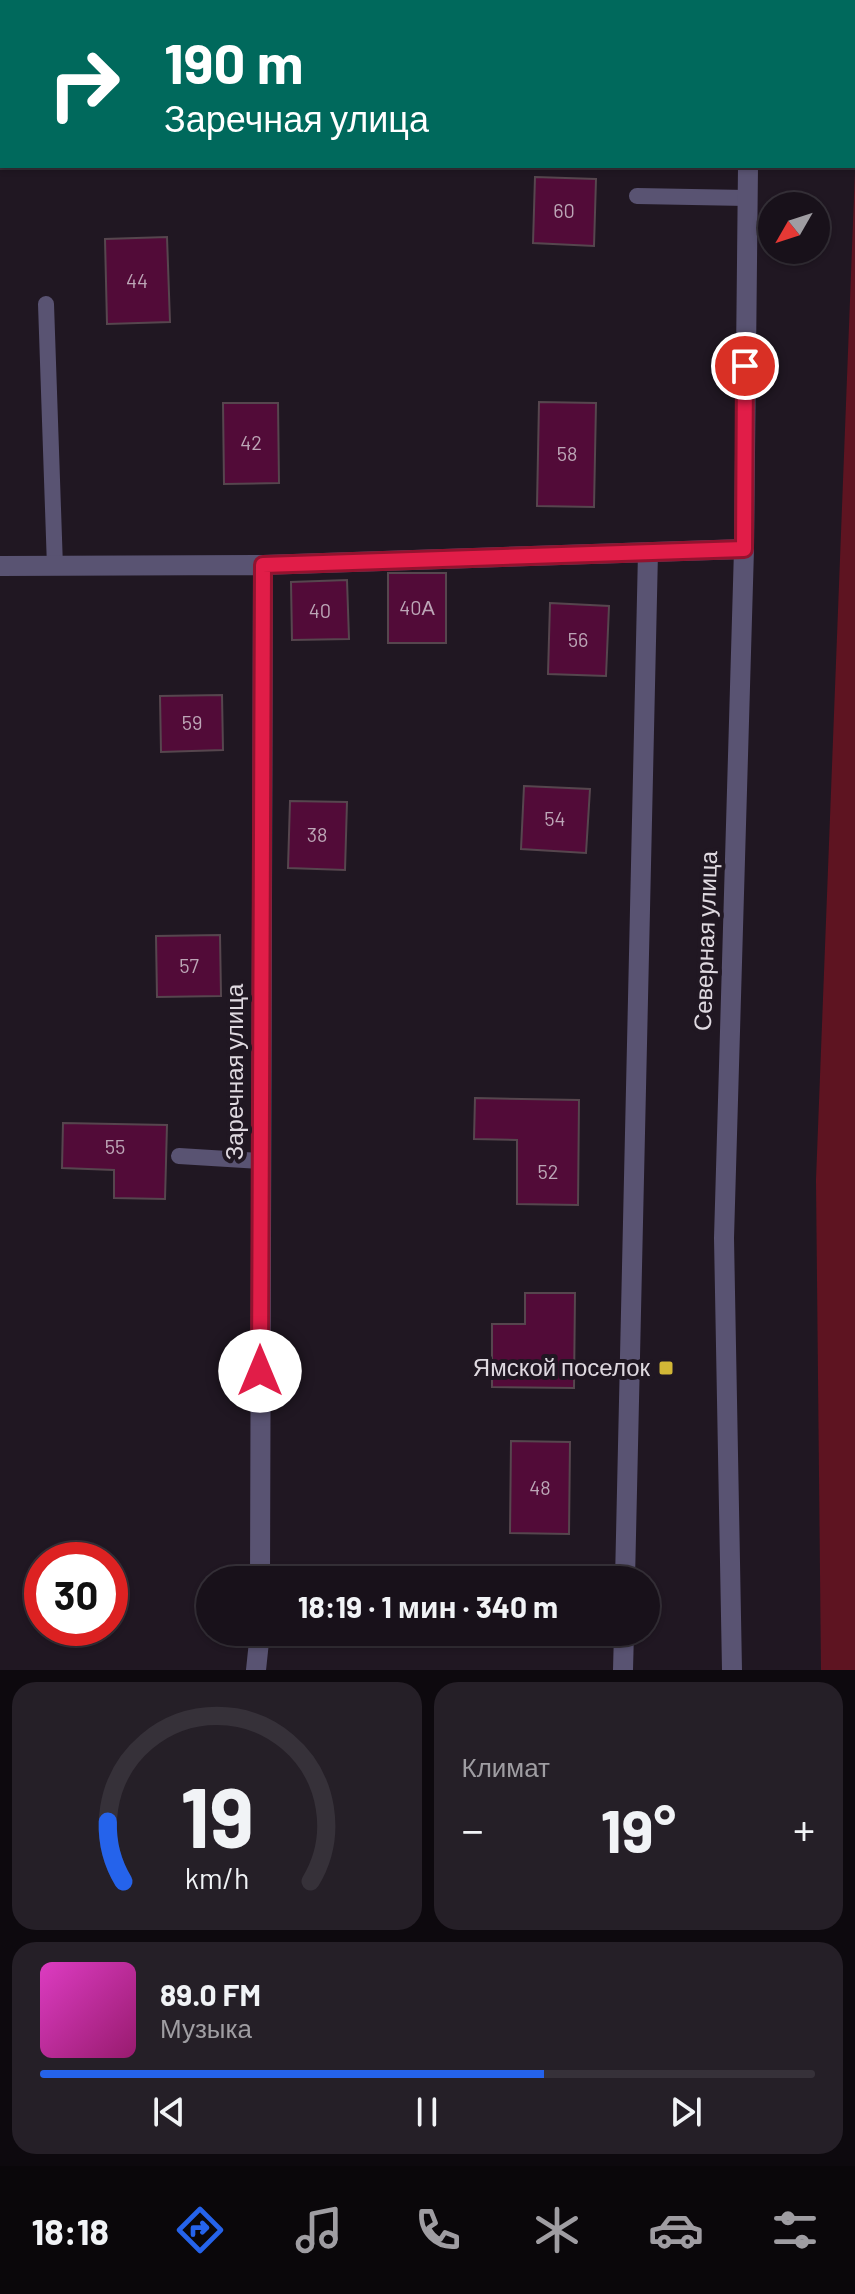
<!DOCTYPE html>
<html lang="ru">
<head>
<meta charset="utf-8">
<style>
	body { margin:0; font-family:Barlow,sans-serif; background:#251f27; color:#f1f3f6; height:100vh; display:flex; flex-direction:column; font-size:30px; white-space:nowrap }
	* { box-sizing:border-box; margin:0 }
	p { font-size:26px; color:#9f9da2 }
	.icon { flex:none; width:44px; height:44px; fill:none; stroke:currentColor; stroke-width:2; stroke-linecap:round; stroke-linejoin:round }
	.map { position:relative; height:1670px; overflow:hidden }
	.panel { display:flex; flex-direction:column; gap:12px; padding:12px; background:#0d090e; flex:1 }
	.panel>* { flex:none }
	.banner { position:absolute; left:0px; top:0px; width:856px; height:168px; box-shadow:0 2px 6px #0004,0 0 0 2px #363139; background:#00695c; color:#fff; overflow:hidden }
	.needle { width:52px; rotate:231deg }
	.tools { position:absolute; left:758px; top:192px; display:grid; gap:16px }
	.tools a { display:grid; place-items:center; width:72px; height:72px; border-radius:50%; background:#18111a; box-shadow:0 2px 6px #0004,0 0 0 2px #363139; font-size:40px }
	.speed { position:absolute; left:24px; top:1542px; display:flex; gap:16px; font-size:40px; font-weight:700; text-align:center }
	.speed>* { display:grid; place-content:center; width:104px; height:104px; border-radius:50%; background:#18111a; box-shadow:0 2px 6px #0004,0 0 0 2px #363139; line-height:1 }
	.speed .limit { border:12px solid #d22; background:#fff; color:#111 }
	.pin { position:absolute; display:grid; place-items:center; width:68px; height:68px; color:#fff; margin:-34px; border:4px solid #fff; border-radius:50%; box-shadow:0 2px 8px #0007 }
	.me { position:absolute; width:88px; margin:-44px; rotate:0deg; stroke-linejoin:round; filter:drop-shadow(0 0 6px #0008) }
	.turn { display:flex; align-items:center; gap:28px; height:168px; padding:0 32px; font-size:36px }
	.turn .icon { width:104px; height:104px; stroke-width:2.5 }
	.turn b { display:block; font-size:56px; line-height:68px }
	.big { font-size:60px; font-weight:700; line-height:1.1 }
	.panel .card { flex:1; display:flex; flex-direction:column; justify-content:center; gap:12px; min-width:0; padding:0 28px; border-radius:24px; background:#251f27 }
	.panel .dial { align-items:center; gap:0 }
	.dial svg { height:208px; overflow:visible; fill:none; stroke:#363139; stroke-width:7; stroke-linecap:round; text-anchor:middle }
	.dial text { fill:#f1f3f6; stroke:none }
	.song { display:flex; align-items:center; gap:24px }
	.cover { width:96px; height:96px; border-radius:12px; background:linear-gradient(135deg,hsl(310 70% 55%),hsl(320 70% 35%)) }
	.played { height:8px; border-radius:4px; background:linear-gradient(90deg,#2563eb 65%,#363139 65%) }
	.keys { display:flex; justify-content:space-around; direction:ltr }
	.heat { display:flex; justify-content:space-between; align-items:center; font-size:44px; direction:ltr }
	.panel .tiles { flex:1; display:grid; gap:12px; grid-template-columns:1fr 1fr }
	.card:last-child { grid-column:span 2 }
	.trip { position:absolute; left:196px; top:1566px; width:464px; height:80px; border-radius:40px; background:#18111a; box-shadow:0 2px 6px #0004,0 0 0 2px #363139; font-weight:700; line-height:80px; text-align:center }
	.menu { display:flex; height:128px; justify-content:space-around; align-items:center; background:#0a070a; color:#9f9da2 }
	.menu .icon { width:56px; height:56px }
	.menu .on { color:#2563eb }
	.menu b { font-size:36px; color:#f1f3f6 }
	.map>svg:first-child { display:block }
	.green { fill:#5e1421 }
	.building { fill:#520b38; stroke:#56464e; stroke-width:2 }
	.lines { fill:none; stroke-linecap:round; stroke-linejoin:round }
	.service { stroke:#595372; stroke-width:16 }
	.minor { stroke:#595372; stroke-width:20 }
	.tertiary { stroke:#595372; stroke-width:20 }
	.route-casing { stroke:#92132f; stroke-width:20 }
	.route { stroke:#e11d48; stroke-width:14 }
	.poi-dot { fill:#d2b736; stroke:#201722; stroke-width:3 }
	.labels { text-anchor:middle; stroke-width:8; stroke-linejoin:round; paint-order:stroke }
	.number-label { font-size:20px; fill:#bca6b6 }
	.street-label { font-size:24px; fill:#dfd9e0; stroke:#201722 }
	.poi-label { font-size:24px; fill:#dfd9e0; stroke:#201722; text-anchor:end }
</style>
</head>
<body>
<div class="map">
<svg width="855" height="1670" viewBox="0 0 855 1670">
	<rect width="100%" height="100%" fill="#201722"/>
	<path class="green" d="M855,171V1670H821L816,1180Z"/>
	<path class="building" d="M544,0H607V2H544Z
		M535,177L596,179L594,246L533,243Z
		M167,237L170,322L107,324L105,239Z
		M539,402L596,403L594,507L537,506Z
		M223,403H278L279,483L224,484Z
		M388,573H446V643H388Z
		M347,580L349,639L292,640L291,582Z
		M550,603L609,606L606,676L548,674Z
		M222,695L223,750L161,752L160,696Z
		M524,786L590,789L586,853L521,849Z
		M290,801L347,802L345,870L288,868Z
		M220,935L221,996L157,997L156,936Z
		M475,1098L579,1100L578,1205L517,1204V1140L474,1139Z
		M63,1123L167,1125L165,1199L114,1198V1170L62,1168Z
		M525,1293H575L574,1388L492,1387V1324H525Z
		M511,1441L570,1442L569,1534L510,1533Z
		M499,1632H567L566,1645L499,1644Z"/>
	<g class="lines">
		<path class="service" d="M637,196L747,198
			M46,304L55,567
			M179,1156L261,1161"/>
		<path class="minor" d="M0,566L263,565
			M260,1580L263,565L744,549
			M625,1580L648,552
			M256,1670L260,1632
			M623,1670L624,1632"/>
		<path class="tertiary" d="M753,2V0
			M732,1670L724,1238L744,549L748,166"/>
	</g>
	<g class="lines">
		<g class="route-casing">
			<path id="route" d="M260,1371L263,565L744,549L745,366"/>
		</g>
		<use href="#route" class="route"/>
	</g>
	<rect class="poi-dot" x="658" y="1360" width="16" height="16" rx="4"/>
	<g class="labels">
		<g class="number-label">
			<text x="564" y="218">60</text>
			<text x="137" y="288">44</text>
			<text x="251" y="450">42</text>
			<text x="567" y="461">58</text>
			<text x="417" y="615">40А</text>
			<text x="320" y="618">40</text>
			<text x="578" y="647">56</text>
			<text x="192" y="730">59</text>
			<text x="555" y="826">54</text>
			<text x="317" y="842">38</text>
			<text x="189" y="973">57</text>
			<text x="115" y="1154">55</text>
			<text x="548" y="1179">52</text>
			<text x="540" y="1495">48</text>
		</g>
		<g class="street-label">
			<text transform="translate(706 941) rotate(-88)" y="8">Северная улица</text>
			<text transform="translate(235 1072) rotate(-90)" y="8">Заречная улица</text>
		</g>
		<g class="poi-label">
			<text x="650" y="1376">Ямской поселок</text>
		</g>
	</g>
</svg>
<div class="tools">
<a><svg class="needle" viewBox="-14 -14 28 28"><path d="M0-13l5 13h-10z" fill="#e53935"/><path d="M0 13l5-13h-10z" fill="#9f9da2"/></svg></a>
</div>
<div class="speed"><div class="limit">30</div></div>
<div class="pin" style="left:745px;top:366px;background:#d93025"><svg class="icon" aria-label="arrive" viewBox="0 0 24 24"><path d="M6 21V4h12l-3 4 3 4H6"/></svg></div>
<svg class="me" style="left:260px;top:1371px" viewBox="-20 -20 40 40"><circle r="19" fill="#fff"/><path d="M0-13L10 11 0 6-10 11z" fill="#e11d48"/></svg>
<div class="trip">18:19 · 1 мин · 340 m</div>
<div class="banner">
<div class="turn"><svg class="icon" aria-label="right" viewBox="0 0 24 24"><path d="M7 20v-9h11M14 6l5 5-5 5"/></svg><div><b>190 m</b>Заречная улица</div></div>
</div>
</div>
<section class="panel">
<div class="tiles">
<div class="card dial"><svg viewBox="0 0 100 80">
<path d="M14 69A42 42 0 1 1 86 69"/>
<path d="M14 69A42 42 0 0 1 8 46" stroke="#2563eb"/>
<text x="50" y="56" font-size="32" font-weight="700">19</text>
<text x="50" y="72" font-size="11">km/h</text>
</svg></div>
<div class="card"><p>Климат</p>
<div class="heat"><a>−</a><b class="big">19°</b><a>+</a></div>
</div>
<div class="card">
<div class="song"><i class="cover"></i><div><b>89.0 FM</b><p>Музыка</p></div></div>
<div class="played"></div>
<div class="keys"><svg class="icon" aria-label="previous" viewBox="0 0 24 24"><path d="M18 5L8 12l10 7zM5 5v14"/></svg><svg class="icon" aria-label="pause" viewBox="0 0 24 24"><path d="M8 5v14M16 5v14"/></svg><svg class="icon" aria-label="next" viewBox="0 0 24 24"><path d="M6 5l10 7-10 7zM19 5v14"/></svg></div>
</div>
</div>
</section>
<nav class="menu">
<b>18:18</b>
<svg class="icon on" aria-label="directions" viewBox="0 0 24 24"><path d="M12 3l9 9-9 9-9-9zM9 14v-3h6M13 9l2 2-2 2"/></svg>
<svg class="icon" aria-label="music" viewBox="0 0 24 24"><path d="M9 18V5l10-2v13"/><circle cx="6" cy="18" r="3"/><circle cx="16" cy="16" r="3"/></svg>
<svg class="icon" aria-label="phone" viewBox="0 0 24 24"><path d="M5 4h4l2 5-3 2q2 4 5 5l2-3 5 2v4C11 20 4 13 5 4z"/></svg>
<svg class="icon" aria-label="climate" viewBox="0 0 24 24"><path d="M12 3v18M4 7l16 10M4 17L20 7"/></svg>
<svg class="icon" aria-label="car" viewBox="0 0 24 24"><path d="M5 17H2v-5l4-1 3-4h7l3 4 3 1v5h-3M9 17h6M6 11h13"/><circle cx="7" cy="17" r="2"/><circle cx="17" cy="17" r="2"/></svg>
<svg class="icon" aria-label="filters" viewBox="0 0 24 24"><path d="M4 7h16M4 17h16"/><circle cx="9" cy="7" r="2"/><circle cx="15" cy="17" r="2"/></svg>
</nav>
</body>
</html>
